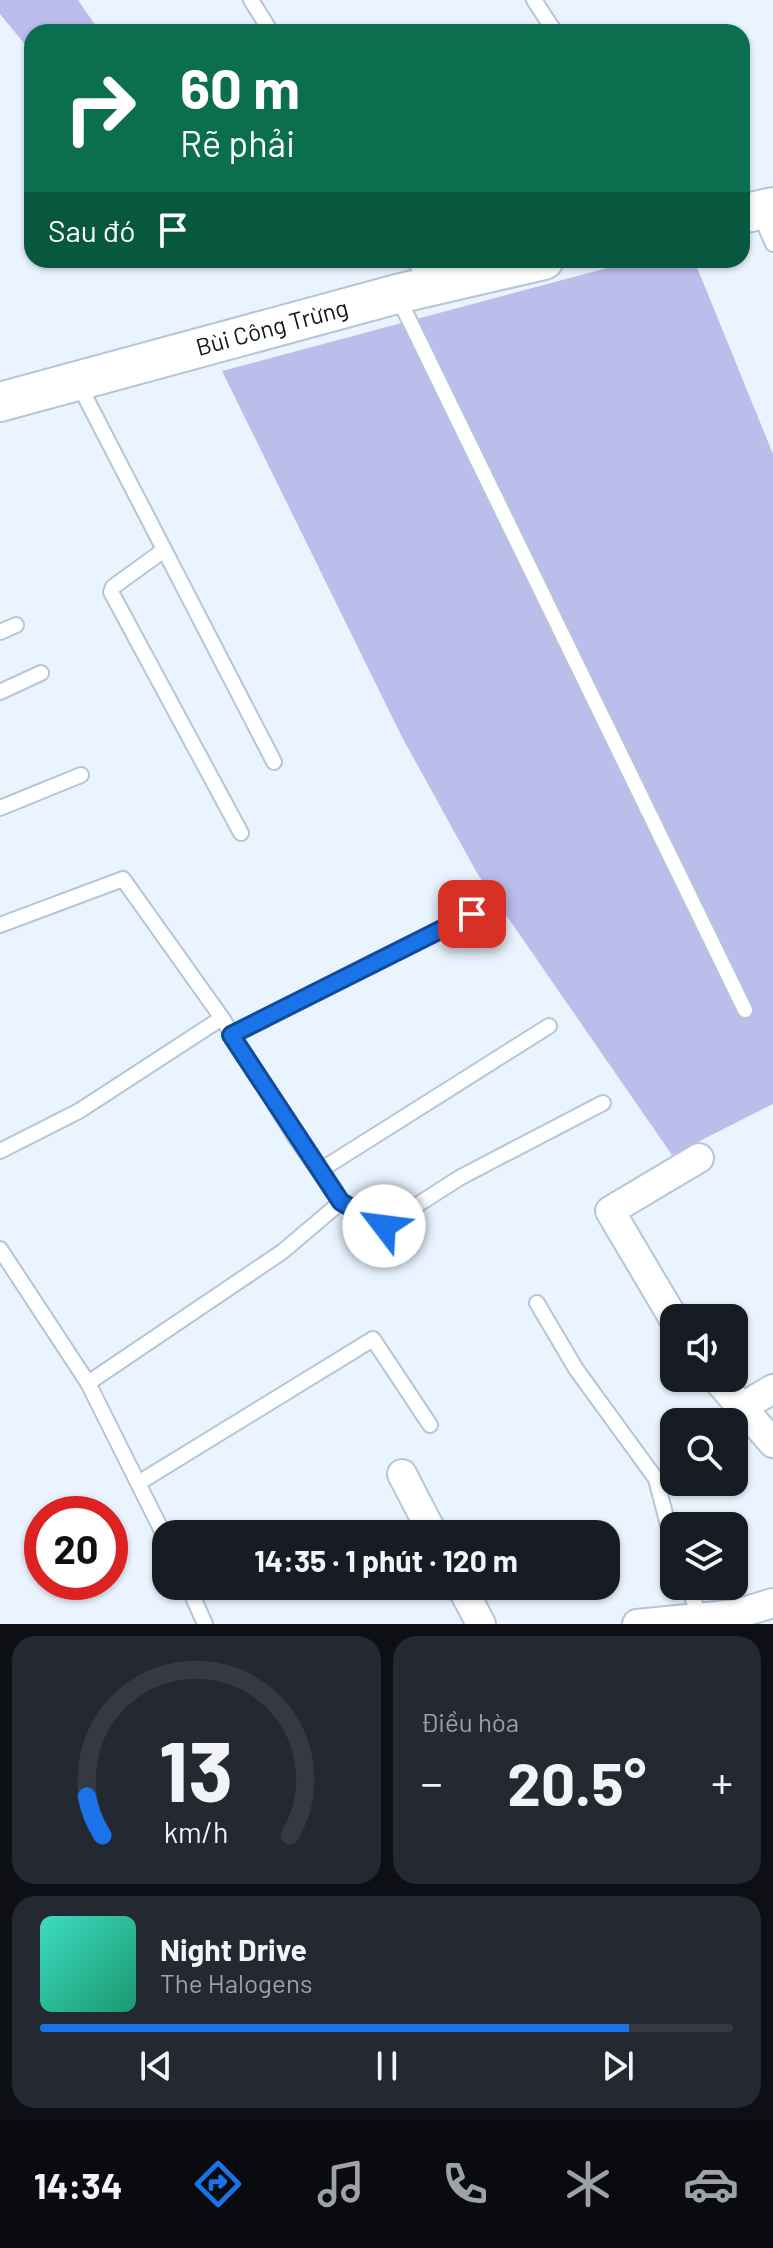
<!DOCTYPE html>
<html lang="vi">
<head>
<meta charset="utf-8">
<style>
	body { margin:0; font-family:Barlow,sans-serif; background:#242831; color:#f1f3f6; height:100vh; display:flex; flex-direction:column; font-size:30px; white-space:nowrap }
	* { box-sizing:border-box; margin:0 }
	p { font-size:26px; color:#9ea1a6 }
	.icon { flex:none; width:44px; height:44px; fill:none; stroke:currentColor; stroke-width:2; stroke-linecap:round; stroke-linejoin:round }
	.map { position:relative; height:1624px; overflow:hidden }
	.panel { display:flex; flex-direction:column; gap:12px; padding:12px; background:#0d0f14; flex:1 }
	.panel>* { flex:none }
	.banner { position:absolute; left:24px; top:24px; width:726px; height:244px; border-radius:24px; box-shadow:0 2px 6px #0004; background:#0b6e4f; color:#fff; overflow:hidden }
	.fabs { position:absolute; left:660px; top:1304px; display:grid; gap:16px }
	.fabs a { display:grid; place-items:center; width:88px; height:88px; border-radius:16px; background:#171b24; box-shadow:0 2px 6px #0004; font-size:40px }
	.speed { position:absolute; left:24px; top:1496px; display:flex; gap:16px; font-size:40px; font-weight:700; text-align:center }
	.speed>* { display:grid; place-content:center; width:104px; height:104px; border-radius:50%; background:#171b24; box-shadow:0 2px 6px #0004; line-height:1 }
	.speed .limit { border:12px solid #d22; background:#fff; color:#111 }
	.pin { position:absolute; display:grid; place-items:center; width:68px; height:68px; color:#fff; margin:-34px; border-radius:16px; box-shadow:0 4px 12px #0006 }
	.me { position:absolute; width:88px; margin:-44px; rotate:300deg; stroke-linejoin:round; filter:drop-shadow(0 0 6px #0008) }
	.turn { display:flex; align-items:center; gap:28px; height:168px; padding:0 24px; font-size:36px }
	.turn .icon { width:104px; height:104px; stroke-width:2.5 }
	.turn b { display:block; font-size:56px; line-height:68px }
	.then { display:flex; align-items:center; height:76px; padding:0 24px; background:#0003; gap:16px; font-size:30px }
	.big { font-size:60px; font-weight:700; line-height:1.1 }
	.panel .tile { flex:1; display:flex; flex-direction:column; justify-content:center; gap:12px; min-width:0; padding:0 28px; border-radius:24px; background:#242831 }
	.panel .dial { align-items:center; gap:0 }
	.dial svg { height:208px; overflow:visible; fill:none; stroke:#363941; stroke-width:7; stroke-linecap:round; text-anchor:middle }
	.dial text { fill:#f1f3f6; stroke:none }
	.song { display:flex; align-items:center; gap:24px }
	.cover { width:96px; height:96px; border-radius:12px; background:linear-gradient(135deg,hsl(170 70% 55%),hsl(160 70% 35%)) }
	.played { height:8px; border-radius:4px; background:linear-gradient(90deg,#1a73e8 85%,#363941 85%) }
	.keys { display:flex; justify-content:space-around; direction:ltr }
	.heat { display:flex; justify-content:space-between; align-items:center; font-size:44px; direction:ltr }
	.panel .tiles { flex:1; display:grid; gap:12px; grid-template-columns:1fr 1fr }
	.tile:last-child { grid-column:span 2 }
	.trip { position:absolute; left:152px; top:1520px; width:468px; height:80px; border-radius:24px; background:#171b24; box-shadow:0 2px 6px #0004; font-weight:700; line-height:80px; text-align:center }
	.menu { display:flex; height:128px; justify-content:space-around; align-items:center; background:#090b0e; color:#9ea1a6 }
	.menu .icon { width:56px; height:56px }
	.menu .selected { color:#1a73e8 }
	.menu b { font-size:36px; color:#f1f3f6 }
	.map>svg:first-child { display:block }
	.green { fill:#bbbdea }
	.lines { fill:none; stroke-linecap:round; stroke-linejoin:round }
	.lane-casing { stroke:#b4c6d7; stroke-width:18 }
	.street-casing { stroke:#b4c6d7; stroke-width:32 }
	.secondary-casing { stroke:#b4c6d7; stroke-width:42 }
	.lane { stroke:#fff; stroke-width:14 }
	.street { stroke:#fff; stroke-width:28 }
	.secondary { stroke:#fff; stroke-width:38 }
	.route-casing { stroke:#114b97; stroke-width:20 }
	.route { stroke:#1a73e8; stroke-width:14 }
	.labels { text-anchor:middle; stroke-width:8; stroke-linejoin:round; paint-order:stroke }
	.street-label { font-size:24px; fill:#10171d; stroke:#fff }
</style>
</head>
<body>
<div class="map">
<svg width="773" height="1624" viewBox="0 0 773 1624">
	<rect width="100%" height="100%" fill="#e9f4ff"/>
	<path class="green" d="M0,0H78L100,32H32V53L0,14Z
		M637,260H694L773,454V1104L672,1155L477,873L402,737L222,371Z"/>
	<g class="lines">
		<g class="lane-casing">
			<path id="lane" d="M251,0L271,32
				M534,0L555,32
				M759,211L773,244
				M414,260L428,282
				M397,295L745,1010
				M78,383L274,762
				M164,550L113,587L111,592L241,833
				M0,632L16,625
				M0,692L41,673
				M0,808L81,775
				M0,925L123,879L222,1018L294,1135L341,1202L384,1226L461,1177L603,1103
				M231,1035L472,914
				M0,1151L79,1111L222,1018
				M319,1171L549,1026
				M0,1249L88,1383L166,1539
				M537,1303L576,1369L656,1479L674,1548
				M88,1383L282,1252L341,1202
				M140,1482L373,1339L430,1425
				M188,1586L205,1624
				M688,1586L700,1617"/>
		</g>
		<g class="street-casing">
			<path id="street" d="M674,1319L610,1211L699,1158
				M716,1378L773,1443
				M739,1409L773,1389
				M402,1474L433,1534
				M461,1586L481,1624
				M637,1624L737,1614L773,1603"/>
		</g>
		<g class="secondary-casing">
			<g id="secondary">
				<path d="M742,214L773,207"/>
				<path id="s1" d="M0,402L397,294L544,260"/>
			</g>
		</g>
		<use href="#lane" class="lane"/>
		<use href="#street" class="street"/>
		<use href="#secondary" class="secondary"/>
	</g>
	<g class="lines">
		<g class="route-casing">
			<path id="route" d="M384,1226L341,1202L231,1035L472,914"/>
		</g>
		<use href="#route" class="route"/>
	</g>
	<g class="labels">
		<g class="street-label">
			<text dy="8" stroke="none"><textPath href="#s1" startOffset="282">Bùi Công Trừng</textPath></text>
		</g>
	</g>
</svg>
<div class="fabs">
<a><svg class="icon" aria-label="sound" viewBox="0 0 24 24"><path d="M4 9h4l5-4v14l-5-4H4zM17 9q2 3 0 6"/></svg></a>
<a><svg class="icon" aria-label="search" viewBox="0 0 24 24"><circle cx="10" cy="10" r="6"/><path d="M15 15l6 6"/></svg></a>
<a><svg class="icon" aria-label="layers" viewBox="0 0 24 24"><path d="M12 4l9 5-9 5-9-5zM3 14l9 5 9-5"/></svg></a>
</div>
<div class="speed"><div class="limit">20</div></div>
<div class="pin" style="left:472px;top:914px;background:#d93025"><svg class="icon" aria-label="arrive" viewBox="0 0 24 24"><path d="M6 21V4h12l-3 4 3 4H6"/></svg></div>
<svg class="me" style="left:384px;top:1226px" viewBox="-20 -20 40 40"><circle r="19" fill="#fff"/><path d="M0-13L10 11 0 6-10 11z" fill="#1a73e8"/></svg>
<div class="trip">14:35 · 1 phút · 120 m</div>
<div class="banner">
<div class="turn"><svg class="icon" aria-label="right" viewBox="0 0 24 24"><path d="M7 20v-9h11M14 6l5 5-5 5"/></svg><div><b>60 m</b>Rẽ phải</div></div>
<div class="then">Sau đó<svg class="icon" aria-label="arrive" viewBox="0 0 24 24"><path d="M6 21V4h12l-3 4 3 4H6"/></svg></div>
</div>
</div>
<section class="panel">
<div class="tiles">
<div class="tile dial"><svg viewBox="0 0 100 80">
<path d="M14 69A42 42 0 1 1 86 69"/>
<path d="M14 69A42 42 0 0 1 8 54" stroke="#1a73e8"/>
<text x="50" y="56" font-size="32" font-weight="700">13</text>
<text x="50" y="72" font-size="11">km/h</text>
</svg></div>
<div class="tile"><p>Điều hòa</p>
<div class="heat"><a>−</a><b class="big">20.5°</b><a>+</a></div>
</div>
<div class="tile">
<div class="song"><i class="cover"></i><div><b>Night Drive</b><p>The Halogens</p></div></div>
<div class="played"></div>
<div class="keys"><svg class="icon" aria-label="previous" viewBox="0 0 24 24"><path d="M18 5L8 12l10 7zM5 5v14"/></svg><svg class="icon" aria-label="pause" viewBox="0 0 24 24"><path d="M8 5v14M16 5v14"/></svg><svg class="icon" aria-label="next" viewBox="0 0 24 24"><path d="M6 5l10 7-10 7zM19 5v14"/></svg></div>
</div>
</div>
</section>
<nav class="menu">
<b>14:34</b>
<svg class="icon selected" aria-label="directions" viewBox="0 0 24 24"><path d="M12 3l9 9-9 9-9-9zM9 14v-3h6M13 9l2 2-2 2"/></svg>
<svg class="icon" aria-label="music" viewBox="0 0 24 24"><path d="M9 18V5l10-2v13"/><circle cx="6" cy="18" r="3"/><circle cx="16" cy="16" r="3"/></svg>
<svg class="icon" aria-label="phone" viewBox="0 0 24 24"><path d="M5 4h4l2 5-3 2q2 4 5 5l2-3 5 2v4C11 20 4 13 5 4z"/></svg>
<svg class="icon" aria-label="climate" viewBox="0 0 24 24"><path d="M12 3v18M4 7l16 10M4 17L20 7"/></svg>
<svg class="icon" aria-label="car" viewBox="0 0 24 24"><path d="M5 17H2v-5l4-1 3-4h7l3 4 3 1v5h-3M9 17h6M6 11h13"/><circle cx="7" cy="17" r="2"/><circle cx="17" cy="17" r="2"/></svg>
</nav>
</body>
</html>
